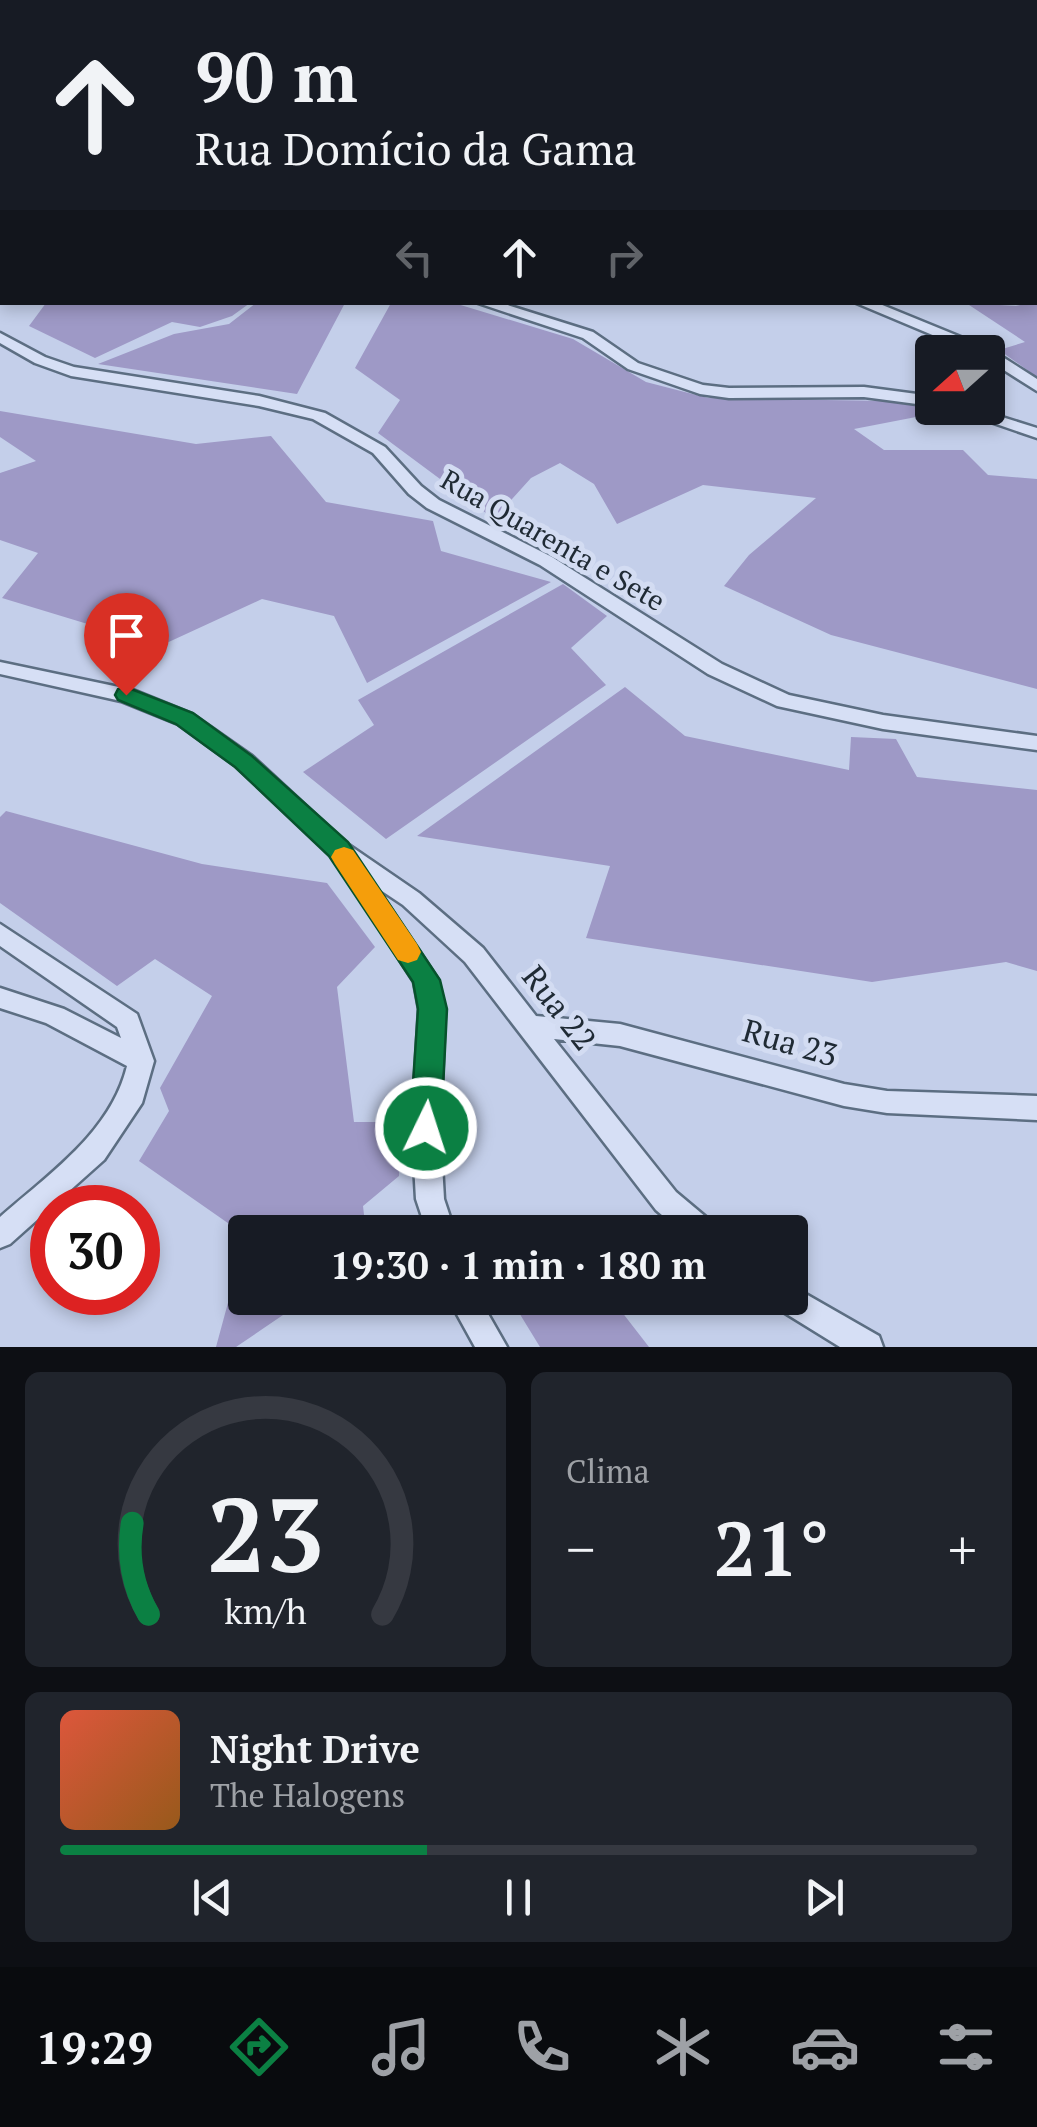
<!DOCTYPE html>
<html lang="pt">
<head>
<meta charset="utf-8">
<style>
	body { margin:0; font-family:"PT Serif",serif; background:#20242c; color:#f1f3f6; height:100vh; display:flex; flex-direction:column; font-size:38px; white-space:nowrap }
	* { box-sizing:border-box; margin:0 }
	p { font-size:32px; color:#9ea1a6 }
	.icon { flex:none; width:55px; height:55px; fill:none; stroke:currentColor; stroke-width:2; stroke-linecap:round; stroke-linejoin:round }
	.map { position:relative; height:1347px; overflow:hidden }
	.drawer { display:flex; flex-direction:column; gap:25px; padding:25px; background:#0d0f14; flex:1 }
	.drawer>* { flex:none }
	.top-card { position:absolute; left:0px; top:0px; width:1038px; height:305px; box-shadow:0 5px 15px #0003; background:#171b24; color:#f1f3f6; overflow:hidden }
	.needle { width:65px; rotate:249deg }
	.tools { position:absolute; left:915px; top:335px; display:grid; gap:20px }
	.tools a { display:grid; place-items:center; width:90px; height:90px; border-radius:10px; background:#171b24; box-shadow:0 5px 15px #0003; font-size:50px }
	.speed { position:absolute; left:30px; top:1185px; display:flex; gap:20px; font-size:50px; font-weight:700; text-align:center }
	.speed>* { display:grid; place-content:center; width:130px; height:130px; border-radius:50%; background:#171b24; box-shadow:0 5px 15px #0003; line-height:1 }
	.speed .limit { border:15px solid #d22; background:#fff; color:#111 }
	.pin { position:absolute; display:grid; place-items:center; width:85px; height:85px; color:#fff; margin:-102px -42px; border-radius:50% 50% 50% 0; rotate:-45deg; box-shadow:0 0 10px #0007 }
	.pin .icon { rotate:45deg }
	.me { position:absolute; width:110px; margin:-55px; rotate:4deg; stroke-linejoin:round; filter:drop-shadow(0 0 8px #0008) }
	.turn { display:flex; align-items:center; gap:35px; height:210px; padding:0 30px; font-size:45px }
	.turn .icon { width:130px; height:130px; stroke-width:2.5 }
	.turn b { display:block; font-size:70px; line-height:85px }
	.lanes { display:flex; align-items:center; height:95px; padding:0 30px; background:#0003; justify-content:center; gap:50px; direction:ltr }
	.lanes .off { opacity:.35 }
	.big { font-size:75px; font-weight:600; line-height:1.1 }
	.drawer .widget { flex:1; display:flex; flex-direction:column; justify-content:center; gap:15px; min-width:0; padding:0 35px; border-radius:15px; background:#20242c }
	.drawer .dial { align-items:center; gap:0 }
	.dial svg { height:260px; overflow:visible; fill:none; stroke:#363941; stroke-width:7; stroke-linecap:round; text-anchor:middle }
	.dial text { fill:#f1f3f6; stroke:none }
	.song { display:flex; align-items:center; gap:30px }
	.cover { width:120px; height:120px; border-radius:15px; background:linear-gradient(135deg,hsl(10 70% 55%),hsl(30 70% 35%)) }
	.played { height:10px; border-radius:5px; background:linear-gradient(90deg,#0b8043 40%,#363941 40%) }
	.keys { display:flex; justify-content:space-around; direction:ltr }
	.heat { display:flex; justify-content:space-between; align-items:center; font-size:55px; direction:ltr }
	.drawer .tiles { flex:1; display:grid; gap:25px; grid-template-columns:1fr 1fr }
	.widget:last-child { grid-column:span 2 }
	.trip { position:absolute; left:228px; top:1215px; width:580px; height:100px; border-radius:10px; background:#171b24; box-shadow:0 5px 15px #0003; font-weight:600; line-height:100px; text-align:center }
	.tab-bar { display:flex; height:160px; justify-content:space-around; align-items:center; background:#090b0e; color:#9ea1a6 }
	.tab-bar .icon { width:70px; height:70px }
	.tab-bar .on { color:#0b8043 }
	.tab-bar b { font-size:45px; color:#f1f3f6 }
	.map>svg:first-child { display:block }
	.green { fill:#9e99c6 }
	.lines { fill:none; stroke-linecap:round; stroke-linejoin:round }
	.minor-casing { stroke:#5c6e82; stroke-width:5 }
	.minor { fill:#d6dff5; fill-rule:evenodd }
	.route { fill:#0b8043; stroke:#07532c; stroke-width:2.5 }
	.slow { fill:#f59e0b }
	.labels { text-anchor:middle; stroke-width:10; stroke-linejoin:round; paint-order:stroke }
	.street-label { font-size:28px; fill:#1f2a34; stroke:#d3dcf2 }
	.near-street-label { font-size:32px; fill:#1f2a34; stroke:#d3dcf2 }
</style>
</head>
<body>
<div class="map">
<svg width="1037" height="1347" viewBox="0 0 1037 1347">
	<rect width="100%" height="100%" fill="#c4cfea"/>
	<path class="green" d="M232,0H697L701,2H232Z
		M1037,301V377L999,350L1025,342L966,303L1016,306Z
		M46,303V302L250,303L232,316L200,327L172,322L95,358L29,326Z
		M256,303H345L297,394L98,364L174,334L229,324Z
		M391,303H454L573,339L646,382L708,398L890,401L947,411L854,429L884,450H963L988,475L1037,479V689L831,635L724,586L749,555L816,498L703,485L617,524L594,484L560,463L531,478L494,519L378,433L400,400L355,368Z
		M0,411L196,444L271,436L326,502L433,521L441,551L551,582L367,683L334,616L262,599L160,646L2,598L38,553L0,540V473L36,461L0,437Z
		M563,584L607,616L571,648L606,685L386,839L303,772L374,725L358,700Z
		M625,687L685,736L849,770L851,737L896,739L917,777L1037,790V971L1006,962L872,982L586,938L610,866L417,836Z
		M6,811L202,864L327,883L375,947L337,987L354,1122H401L399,1176L363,1206L366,1232L245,1235L139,1161L169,1111L160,1088L212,996L155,959L117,986L0,903V817Z
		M245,1240V1298H308L236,1347H216Z
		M510,1298H611L649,1347H540Z"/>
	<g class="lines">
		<g class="minor-casing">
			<path id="minor" d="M703,0H715L717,2H706Z
				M1035,69H1037V76H1035Z
				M1037,139V147L1035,148V140Z
				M0,204H2V212H0Z
				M1035,211L1037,212V220L1035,219Z
				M0,261H2V269H0Z
				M475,302H498L593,332L638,363L703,385L729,388L864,387L932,396V406L864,397L729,398L700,394L628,369L583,338Z
				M854,302H875L990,349L1037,379V391L988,360V352H973Z
				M0,333L45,357L74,367L259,396L325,413L385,447L421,486L439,500L552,557L722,664L789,695L883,715L1037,736V750L883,729L777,706L708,674L540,565L427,508L409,494L373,453L313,419L259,406L71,376L35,363L0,343Z
				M950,408H973L1037,428V438Z
				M0,662L133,690L192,714L252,756L346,843L419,893L483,948L536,1016L620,1024L844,1084L887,1091L1037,1096V1120L887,1113L844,1106L620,1046L554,1039L676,1192L713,1223L717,1232H682L656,1210L465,962L403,905L376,887L438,980L445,1009L440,1129L444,1199L455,1232H427L416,1199L412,1129L419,1009L414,982L334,858L236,766L178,724L121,701L0,674Z
				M0,924L137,1014L154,1061L142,1103L104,1160L10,1244L0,1248V1217C49,1174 111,1132 127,1066L46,1023L0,1008V988L64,1009L121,1038L117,1027L0,946Z
				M790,1285L879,1336L883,1347H840L777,1308L773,1298H790Z
				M448,1298H479L507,1347H475Z"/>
		</g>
		<use href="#minor" class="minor"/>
	</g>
	<path class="route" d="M126,687L193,713L252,756L348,842L440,980L447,1009L441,1128L436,1138L426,1142L415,1138L410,1128L418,1009L413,982L329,856L235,767L206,746L176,724L118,700L115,695L118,689Z"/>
	<path class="slow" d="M344,847L353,850L417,944L421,952L417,960L408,963L398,960L335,864L331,857L335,850Z"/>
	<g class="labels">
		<g class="street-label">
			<text transform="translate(553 540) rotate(30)" y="10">Rua Quarenta e Sete</text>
		</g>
		<g class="near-street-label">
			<text transform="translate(559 1008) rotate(52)" y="11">Rua 22</text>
			<text transform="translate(790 1043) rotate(16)" y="11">Rua 23</text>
		</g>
	</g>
</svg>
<div class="tools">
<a><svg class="needle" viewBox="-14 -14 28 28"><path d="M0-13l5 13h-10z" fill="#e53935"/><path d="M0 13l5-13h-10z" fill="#9ea1a6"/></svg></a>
</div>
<div class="speed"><div class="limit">30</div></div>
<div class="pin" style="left:126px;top:695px;background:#d93025"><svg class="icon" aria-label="arrive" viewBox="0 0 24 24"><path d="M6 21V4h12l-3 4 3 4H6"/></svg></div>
<svg class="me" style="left:426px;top:1128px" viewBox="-20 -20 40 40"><circle r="17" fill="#0b8043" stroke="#fff" stroke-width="3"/><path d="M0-11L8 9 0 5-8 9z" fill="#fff"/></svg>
<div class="trip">19:30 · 1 min · 180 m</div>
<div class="top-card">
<div class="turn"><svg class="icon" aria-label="ahead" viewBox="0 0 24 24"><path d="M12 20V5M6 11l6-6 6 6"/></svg><div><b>90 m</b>Rua Domício da Gama</div></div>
<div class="lanes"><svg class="icon off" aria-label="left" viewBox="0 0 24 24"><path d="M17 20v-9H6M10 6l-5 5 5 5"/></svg><svg class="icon" aria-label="ahead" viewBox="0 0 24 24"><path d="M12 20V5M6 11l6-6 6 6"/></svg><svg class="icon off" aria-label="right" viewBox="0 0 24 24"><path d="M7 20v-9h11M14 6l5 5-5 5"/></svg></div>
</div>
</div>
<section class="drawer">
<div class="tiles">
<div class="widget dial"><svg viewBox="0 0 100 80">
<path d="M14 69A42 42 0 1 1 86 69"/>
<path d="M14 69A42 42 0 0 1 9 41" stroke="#0b8043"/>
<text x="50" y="56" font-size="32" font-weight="700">23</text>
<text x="50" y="72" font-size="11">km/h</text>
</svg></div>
<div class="widget"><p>Clima</p>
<div class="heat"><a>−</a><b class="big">21°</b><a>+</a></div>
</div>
<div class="widget">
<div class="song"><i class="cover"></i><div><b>Night Drive</b><p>The Halogens</p></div></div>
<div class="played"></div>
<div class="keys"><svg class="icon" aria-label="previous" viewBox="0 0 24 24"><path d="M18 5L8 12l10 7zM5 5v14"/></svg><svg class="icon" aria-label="pause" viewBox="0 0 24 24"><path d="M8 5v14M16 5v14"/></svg><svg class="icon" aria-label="next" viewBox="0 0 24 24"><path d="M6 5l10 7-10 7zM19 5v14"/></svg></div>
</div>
</div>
</section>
<nav class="tab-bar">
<b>19:29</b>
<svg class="icon on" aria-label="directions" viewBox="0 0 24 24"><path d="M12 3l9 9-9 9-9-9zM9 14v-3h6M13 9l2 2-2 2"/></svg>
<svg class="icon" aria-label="music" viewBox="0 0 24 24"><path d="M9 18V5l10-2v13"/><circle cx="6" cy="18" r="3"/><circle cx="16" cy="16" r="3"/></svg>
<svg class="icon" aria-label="phone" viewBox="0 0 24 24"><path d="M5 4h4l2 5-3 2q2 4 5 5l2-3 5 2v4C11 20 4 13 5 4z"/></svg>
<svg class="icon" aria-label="climate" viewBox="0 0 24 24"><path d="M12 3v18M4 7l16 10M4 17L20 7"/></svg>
<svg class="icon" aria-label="car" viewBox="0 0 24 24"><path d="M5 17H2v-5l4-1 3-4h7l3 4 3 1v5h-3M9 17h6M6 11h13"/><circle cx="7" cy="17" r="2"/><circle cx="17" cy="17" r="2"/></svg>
<svg class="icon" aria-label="filters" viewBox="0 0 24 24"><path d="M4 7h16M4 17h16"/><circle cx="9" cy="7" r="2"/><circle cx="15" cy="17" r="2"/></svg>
</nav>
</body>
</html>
